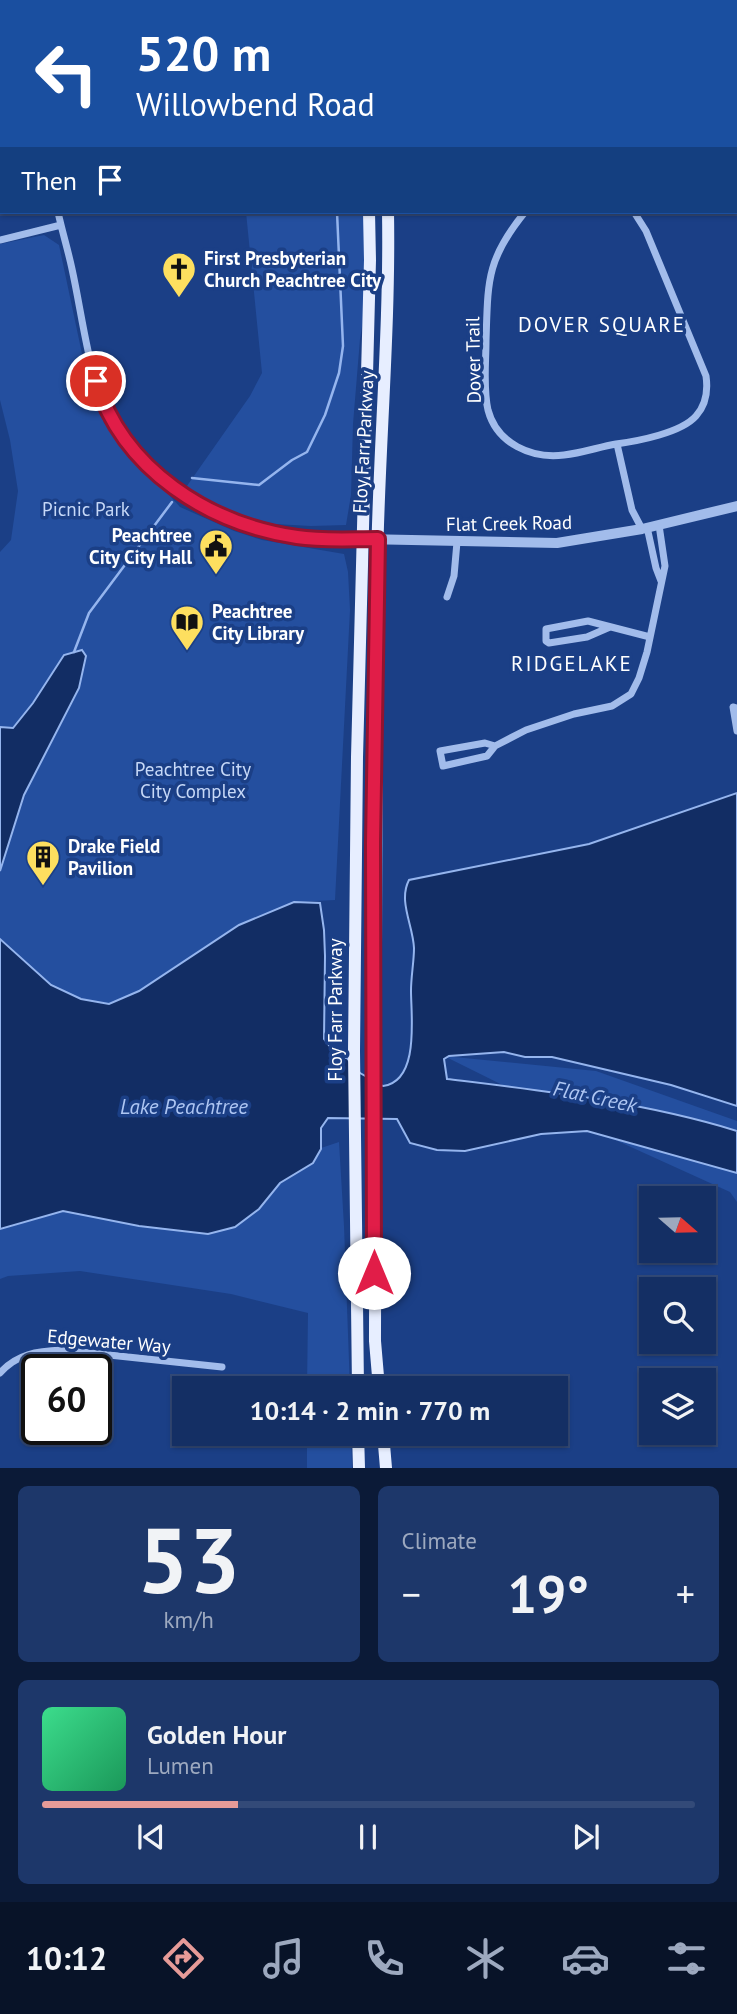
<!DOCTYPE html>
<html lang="en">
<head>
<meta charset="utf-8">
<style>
	body { margin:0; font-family:"PT Sans",sans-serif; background:#1d376a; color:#f1f3f6; height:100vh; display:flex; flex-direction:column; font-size:26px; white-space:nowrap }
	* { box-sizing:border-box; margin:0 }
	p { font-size:23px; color:#9da9bf }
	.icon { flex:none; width:38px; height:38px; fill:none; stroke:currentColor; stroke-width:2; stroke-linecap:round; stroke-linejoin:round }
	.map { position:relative; height:1468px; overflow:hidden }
	.details { display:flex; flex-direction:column; gap:18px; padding:18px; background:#0b1a37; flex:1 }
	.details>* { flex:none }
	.banner { position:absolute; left:0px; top:0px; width:738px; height:214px; box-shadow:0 2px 5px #0004,0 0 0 2px #334a78; background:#1a4fa0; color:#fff; overflow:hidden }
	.needle { width:46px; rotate:110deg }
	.buttons { position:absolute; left:639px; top:1186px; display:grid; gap:14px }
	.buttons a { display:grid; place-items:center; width:77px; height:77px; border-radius:0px; background:#142f64; box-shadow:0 2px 5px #0004,0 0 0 2px #334a78; font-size:35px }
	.speed { position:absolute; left:21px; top:1354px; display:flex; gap:14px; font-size:35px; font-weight:700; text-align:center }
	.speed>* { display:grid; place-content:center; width:91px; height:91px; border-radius:50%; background:#142f64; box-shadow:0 2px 5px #0004,0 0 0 2px #334a78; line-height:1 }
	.speed .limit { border:4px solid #111; border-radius:10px; background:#fff; color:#111 }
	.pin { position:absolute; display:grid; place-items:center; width:60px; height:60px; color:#fff; margin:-30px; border:4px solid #fff; border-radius:50%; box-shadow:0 2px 7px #0007 }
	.me { position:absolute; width:77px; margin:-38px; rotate:0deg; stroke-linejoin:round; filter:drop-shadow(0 0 5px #0008) }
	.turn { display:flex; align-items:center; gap:24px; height:147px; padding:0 21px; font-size:32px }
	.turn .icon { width:91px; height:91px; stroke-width:2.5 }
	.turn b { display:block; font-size:49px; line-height:60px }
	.then { display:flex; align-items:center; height:66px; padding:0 21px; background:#0003; gap:14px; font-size:26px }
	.big { font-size:52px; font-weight:800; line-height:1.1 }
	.details .card { flex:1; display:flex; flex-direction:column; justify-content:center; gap:10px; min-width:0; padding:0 24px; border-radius:10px; background:#1d376a }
	.details .dial { align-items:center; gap:0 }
	.dial b { font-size:91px; line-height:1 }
	.song { display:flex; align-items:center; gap:21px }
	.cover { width:84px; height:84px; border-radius:10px; background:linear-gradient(135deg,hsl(150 70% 55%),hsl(150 70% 35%)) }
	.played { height:7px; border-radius:4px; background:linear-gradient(90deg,#e69b98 30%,#334a78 30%) }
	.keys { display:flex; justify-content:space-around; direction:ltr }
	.heat { display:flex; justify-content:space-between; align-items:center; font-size:38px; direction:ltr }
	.details .tiles { flex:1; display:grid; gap:18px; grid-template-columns:1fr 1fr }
	.card:last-child { grid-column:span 2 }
	.trip { position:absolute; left:172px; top:1376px; width:396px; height:70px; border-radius:0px; background:#142f64; box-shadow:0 2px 5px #0004,0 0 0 2px #334a78; font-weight:800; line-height:70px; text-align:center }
	.menu { display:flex; height:112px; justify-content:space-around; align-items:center; background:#081328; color:#9da9bf }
	.menu .icon { width:49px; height:49px }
	.menu .active { color:#e69b98 }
	.menu b { font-size:32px; color:#f1f3f6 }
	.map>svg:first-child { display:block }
	.green { fill:#244f9f }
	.water { fill:#122d64; stroke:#95b5ee; stroke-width:2 }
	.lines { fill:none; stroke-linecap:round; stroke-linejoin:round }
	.stream { stroke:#95b5ee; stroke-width:2.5 }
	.minor { stroke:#a2bceb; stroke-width:7 }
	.tertiary { stroke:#a2bceb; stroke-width:10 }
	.primary { stroke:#e7eeff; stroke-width:12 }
	.route-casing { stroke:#92132f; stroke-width:18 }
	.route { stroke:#e11d48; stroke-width:12 }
	.labels { text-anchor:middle; stroke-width:7; stroke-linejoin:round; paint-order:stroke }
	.poi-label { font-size:19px; font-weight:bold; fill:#fff; stroke:#1b3f86; text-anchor:start }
	.street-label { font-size:19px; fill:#fff; stroke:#1b3f86 }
	.park-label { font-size:19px; fill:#c7d9f8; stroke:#1b3f86 }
	.neighbourhood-label { font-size:21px; letter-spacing:2px; fill:#fff; stroke:#1b3f86 }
	.water-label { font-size:21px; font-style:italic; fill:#aec6f3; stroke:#1b3f86 }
</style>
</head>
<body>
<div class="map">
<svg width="737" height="1468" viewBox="0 0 737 1468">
	<rect width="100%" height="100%" fill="#1b3f86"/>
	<path class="green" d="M201,0H346V2H202Z
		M246,212H369V285L360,339L353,424L351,495L346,525L311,526L274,524L232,513H213L182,493L250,396L262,373Z
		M44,235L59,245L85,368L104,423L180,507L234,531L262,540L344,554L348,572L350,610L335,900L295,902L239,925L139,991L109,1004L81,999L51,985L0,939V870L32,775L13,728L0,727V552L11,540L18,491L10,440L0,400V244Z
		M444,1056L596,1071L737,1121V1202L730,1192L589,1128Z
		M339,1142L344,1226L350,1388H307L308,1313L231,1294L80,1271L8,1276L0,1279V1213L318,1149Z
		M307,1433H351L352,1468H307Z"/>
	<path class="water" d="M82,650L86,656L79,688L24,795L0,871V727L13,728L33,703L64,655Z
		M737,793V1106L671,1085L552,1057H525L504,1052L449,1056L444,1059L447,1079C545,1091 643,1102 737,1131V1173L587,1131L541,1134L465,1151L437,1150L410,1143L397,1119L328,1118L321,1128V1149L313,1163L280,1183L259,1209L235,1227L208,1234L139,1226L63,1211L0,1229V939L51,985L81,999L109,1004L139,991L239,925L294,902L320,903L324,930L325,956L324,1039L339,1058H347L360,1073L383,1086C420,1081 411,1016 411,991C411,976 414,962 414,948C413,925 398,901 409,880L589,844Z"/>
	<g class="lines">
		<path class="stream" d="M322,0L323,2
			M192,478L259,485L292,460L307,452L325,415L339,373L343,346L337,212
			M74,652L89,613L172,502"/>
		<path class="minor" d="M34,2L35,0
			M58,212C62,231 68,250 72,269C81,310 86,354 100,394C123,459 190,511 256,529C291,538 326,538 362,539
			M525,212C486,260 488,281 486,341C486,363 483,388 488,410C497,444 532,459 564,455C582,453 599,447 616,444C638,441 681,433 696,416C706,405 708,390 706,376L646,231L634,212
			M0,240L61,225
			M617,444L632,510L642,529
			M647,527L656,568L661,581
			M447,597L454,576L457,542
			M610,627L587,637L549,643L546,641V629L588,621L650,637
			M737,708L733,707L737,731
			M495,746L485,743L440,751L443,766L487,756L495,746L526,730L574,714L612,706L631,694L639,678L647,652L665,566L659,525
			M0,1373C17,1354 37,1351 62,1350L222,1367"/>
		<path class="tertiary" d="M362,539L557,543L642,529L737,506"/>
		<path class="primary" d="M350,0V2
			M367,0V2
			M358,1388L354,1051L357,757L370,260L369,212
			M379,1388L375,1341C374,1082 374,823 377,563C379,446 390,329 388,212
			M358,1433L359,1468
			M383,1433L386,1468"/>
	</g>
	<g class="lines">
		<g class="route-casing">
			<path id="route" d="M96,381C123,470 209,524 297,537C323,541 351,539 378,539L373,843L374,1273"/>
		</g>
		<use href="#route" class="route"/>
	</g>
	<defs>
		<g id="church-pin" transform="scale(1.75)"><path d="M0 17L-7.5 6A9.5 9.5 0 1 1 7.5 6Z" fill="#fddf5f" stroke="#1b3f86"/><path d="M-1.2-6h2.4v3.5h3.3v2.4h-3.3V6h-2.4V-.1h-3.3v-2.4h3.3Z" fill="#111"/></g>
		<g id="civic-pin" transform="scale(1.75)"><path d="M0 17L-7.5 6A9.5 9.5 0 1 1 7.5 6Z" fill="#fddf5f" stroke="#1b3f86"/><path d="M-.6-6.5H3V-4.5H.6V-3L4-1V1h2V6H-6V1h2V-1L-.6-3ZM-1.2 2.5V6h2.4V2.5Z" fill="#111"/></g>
		<g id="library-pin" transform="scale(1.75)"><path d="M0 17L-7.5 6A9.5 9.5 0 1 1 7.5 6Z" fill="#fddf5f" stroke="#1b3f86"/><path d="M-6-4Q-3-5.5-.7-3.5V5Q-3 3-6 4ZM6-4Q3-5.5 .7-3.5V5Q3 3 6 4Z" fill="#111"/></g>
		<g id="building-pin" transform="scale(1.75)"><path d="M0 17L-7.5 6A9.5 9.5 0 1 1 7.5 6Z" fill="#fddf5f" stroke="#1b3f86"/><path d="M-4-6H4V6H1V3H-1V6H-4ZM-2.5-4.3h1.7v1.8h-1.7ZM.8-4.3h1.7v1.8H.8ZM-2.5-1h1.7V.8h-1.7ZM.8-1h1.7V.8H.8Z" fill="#111"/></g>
	</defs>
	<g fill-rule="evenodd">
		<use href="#church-pin" x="179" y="269"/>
		<use href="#civic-pin" x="216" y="546"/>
		<use href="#library-pin" x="187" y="622"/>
		<use href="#building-pin" x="43" y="857"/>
	</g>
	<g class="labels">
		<g class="poi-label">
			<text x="204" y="265">First Presbyterian<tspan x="204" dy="22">Church Peachtree City</tspan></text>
			<text x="192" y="542" text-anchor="end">Peachtree<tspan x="192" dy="22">City City Hall</tspan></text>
			<text x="212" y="618">Peachtree<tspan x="212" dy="22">City Library</tspan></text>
			<text x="68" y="853">Drake Field<tspan x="68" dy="22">Pavilion</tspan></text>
		</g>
		<g class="street-label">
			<text transform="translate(473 360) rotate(-91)" y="7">Dover Trail</text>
			<text transform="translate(363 442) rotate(-87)" y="7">Floy Farr Parkway</text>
			<text transform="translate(509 523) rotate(-1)" y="7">Flat Creek Road</text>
			<text transform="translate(335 1010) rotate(-90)" y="7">Floy Farr Parkway</text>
			<text transform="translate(109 1341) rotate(5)" y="7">Edgewater Way</text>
		</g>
		<g class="park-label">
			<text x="86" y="516">Picnic Park</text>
			<text x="193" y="776">Peachtree City<tspan x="193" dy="22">City Complex</tspan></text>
		</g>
		<g class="neighbourhood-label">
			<text x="602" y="332">DOVER SQUARE</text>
			<text x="572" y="671">RIDGELAKE</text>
		</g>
		<g class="water-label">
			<text transform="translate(595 1097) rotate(12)" y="7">Flat Creek</text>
			<text x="184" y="1114">Lake Peachtree</text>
		</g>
	</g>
</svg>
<div class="buttons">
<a><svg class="needle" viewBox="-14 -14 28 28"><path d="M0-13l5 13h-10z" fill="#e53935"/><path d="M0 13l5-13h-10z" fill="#9da9bf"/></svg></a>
<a><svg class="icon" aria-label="search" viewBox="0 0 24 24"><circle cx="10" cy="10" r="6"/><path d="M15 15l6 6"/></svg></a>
<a><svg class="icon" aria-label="layers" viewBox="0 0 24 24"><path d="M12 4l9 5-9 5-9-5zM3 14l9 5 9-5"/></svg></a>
</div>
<div class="speed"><div class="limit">60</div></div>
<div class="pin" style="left:96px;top:381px;background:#d93025"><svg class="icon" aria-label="arrive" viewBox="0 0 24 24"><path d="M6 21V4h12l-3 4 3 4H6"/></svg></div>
<svg class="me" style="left:374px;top:1273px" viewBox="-20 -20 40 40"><circle r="19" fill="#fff"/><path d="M0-13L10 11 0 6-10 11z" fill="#e11d48"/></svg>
<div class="trip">10:14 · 2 min · 770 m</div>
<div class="banner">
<div class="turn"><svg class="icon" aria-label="left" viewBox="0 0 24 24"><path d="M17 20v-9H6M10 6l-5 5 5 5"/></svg><div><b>520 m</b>Willowbend Road</div></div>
<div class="then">Then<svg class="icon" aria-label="arrive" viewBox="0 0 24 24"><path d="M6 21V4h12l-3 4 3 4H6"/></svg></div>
</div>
</div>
<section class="details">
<div class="tiles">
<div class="card dial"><b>53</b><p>km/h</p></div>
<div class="card"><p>Climate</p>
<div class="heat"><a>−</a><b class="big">19°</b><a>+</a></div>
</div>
<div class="card">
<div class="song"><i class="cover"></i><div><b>Golden Hour</b><p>Lumen</p></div></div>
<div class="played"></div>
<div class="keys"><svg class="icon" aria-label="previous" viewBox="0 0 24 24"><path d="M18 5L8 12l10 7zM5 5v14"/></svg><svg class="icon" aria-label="pause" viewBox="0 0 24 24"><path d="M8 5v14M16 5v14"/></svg><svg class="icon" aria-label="next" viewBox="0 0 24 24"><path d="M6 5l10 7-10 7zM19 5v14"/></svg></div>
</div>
</div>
</section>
<nav class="menu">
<b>10:12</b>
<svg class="icon active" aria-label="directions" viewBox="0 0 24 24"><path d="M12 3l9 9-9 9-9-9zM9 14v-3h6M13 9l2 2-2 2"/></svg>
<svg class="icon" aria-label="music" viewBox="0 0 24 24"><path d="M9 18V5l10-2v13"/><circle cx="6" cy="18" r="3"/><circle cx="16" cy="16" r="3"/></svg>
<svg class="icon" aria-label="phone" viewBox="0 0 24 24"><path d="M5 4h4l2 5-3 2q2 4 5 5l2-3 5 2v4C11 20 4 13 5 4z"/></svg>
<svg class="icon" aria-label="climate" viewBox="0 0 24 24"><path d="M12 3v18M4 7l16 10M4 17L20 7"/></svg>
<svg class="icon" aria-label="car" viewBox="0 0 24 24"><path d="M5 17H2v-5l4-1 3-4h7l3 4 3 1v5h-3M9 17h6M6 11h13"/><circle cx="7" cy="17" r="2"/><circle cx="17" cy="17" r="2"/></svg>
<svg class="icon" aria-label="filters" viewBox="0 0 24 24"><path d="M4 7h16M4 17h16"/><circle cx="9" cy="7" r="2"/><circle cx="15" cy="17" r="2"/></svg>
</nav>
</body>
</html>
